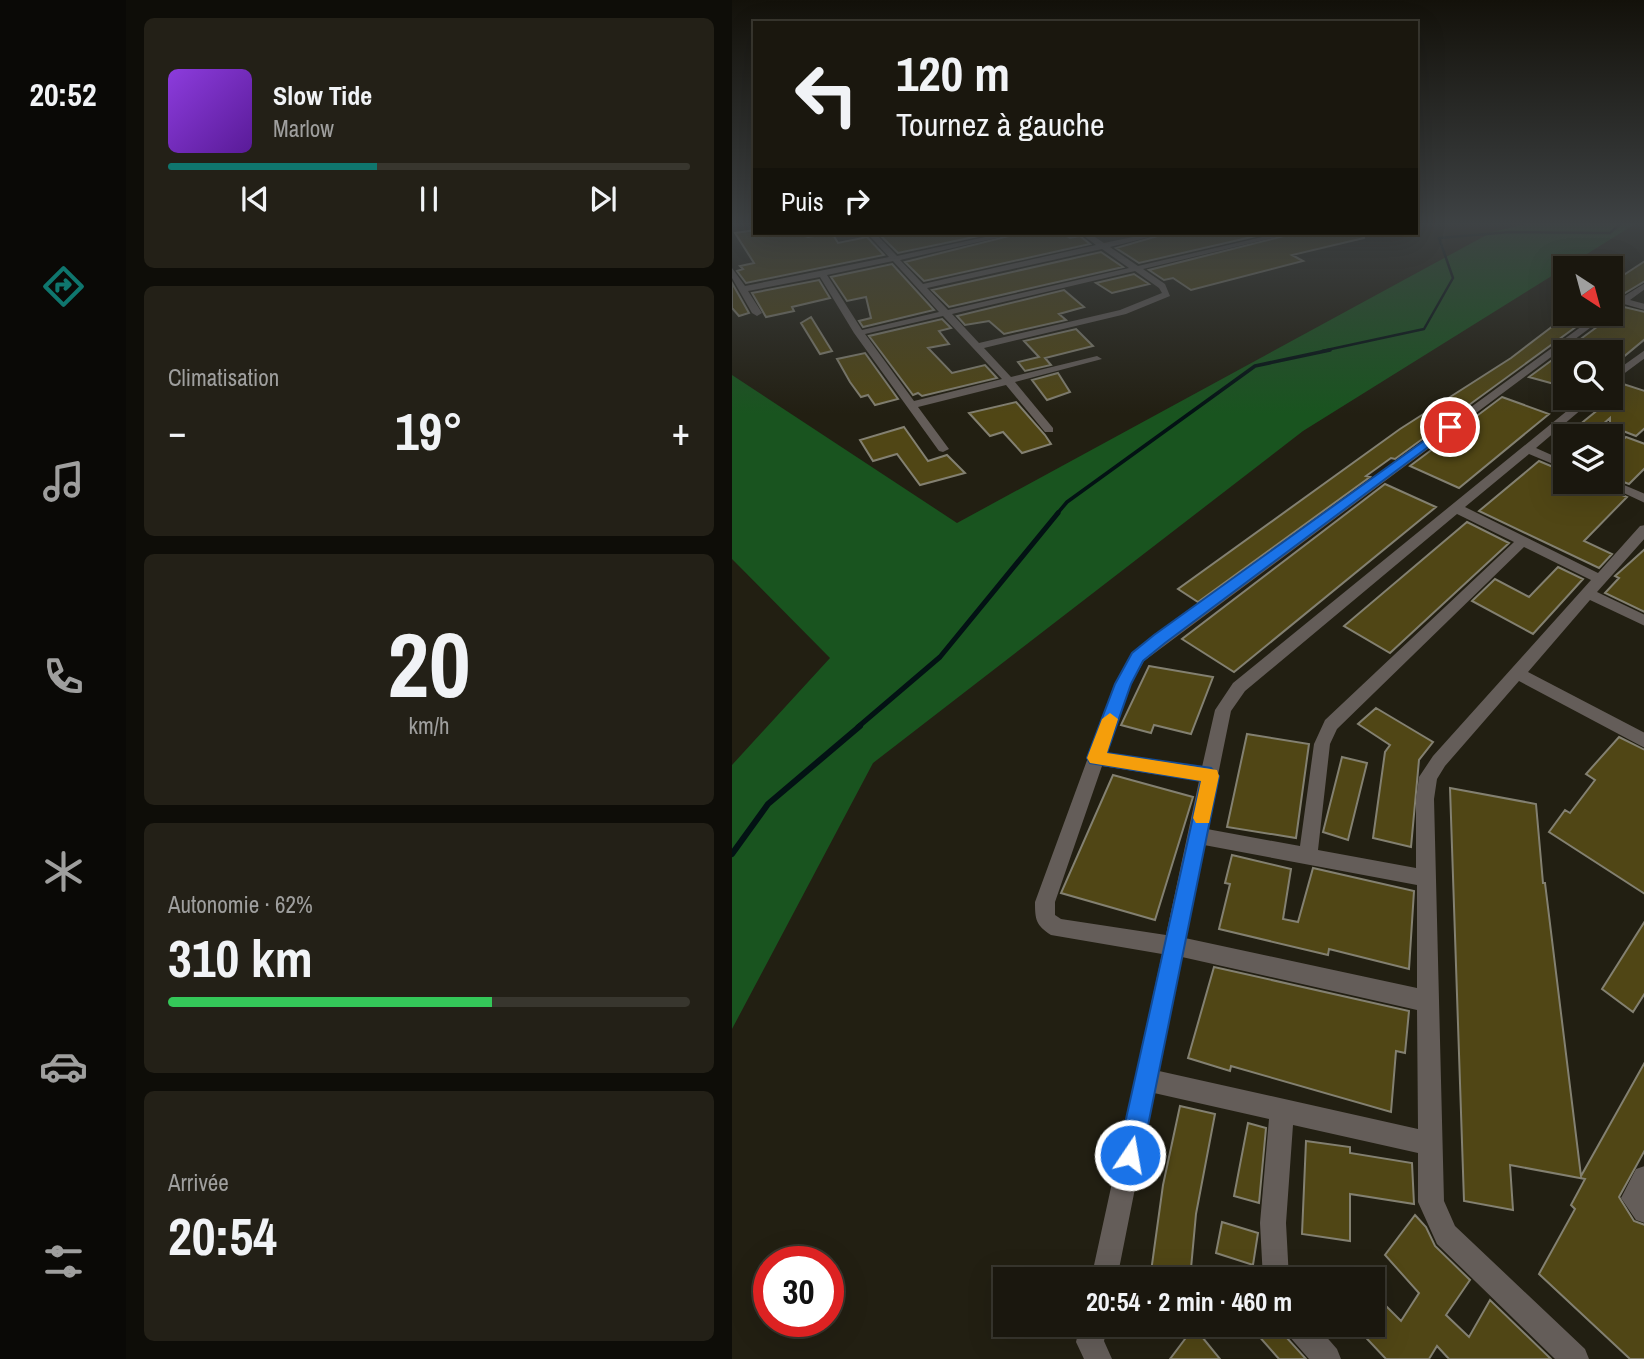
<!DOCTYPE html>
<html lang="fr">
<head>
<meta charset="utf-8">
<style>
	body { margin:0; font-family:"Archivo Narrow",sans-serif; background:#232017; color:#f1f3f6; height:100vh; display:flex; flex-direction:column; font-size:26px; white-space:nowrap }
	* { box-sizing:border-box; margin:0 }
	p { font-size:23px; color:#9f9f9e }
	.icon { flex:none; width:38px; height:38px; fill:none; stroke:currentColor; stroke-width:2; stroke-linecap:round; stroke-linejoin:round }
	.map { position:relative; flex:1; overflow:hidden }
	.drawer { display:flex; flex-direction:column; gap:18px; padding:18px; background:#0e0d08; width:606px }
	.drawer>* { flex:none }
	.hud { position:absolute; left:21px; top:21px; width:665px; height:214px; border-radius:0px; box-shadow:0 7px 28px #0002,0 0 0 2px #38362e; background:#1a170e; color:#f1f3f6; overflow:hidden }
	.needle { width:46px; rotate:144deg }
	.fabs { position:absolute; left:821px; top:256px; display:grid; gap:14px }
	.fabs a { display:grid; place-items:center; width:70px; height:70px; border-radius:0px; background:#1a170e; box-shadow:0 7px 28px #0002,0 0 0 2px #38362e; font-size:35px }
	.speed { position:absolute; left:21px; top:1246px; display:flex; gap:14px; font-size:35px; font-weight:700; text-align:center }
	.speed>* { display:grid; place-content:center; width:91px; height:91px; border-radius:50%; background:#1a170e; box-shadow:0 7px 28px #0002,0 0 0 2px #38362e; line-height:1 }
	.speed .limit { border:10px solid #d22; background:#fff; color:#111 }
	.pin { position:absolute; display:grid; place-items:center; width:60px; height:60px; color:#fff; margin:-30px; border:4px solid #fff; border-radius:50%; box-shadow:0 2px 7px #0007 }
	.me { position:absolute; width:77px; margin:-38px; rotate:12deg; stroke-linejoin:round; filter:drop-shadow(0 0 5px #0008) }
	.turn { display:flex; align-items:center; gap:24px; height:147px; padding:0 28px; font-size:32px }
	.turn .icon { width:91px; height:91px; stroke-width:2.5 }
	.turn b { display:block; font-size:49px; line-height:60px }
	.then { display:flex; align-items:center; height:66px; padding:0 28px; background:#0003; gap:14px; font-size:26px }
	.big { font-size:52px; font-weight:700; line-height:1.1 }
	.drawer .card { flex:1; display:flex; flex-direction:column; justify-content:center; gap:10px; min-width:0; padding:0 24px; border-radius:10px; background:#232017 }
	.drawer .dial { align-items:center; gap:0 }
	.dial b { font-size:91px; line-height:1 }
	.song { display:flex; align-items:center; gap:21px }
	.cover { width:84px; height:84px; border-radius:10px; background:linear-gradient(135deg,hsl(270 70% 55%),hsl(270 70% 35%)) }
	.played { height:7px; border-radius:4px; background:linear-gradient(90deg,#0f766e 40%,#38362e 40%) }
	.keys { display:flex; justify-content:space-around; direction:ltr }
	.heat { display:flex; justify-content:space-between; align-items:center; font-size:38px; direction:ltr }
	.charge { height:10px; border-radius:5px; background:linear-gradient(90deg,#34c759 62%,#38362e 0) }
	.trip { position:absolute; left:261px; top:1267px; width:392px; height:70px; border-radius:0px; background:#1a170e; box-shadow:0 7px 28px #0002,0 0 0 2px #38362e; font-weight:700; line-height:70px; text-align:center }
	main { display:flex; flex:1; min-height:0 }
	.tabs { display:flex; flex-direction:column; width:126px; justify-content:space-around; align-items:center; background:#0a0906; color:#9f9f9e }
	.tabs .icon { width:49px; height:49px }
	.tabs .current { color:#0f766e }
	.tabs b { font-size:32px; color:#f1f3f6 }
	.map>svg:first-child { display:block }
	.green { fill:#19541f }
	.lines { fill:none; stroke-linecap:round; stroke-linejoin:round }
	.stream-far3 { stroke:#031214; stroke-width:2.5 }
	.stream-far2 { stroke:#031214; stroke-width:3.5 }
	.stream-far1 { stroke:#031214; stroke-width:5 }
	.stream { stroke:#031214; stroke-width:6 }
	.building { fill:#504615; stroke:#838071; stroke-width:2 }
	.street { fill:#645d59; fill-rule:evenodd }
	.route { fill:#1a73e8; stroke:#114b97; stroke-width:2 }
	.slow { fill:#f59e0b }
</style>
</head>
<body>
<main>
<nav class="tabs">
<b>20:52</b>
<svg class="icon current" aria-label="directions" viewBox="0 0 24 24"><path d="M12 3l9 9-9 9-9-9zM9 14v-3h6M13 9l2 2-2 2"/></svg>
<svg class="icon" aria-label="music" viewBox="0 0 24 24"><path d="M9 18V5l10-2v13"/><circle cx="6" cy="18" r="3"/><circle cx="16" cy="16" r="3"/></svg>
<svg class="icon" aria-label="phone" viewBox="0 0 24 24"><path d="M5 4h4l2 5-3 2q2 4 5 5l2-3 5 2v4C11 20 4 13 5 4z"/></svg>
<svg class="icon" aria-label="climate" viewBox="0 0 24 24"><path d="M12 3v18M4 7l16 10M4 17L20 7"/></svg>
<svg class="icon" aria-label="car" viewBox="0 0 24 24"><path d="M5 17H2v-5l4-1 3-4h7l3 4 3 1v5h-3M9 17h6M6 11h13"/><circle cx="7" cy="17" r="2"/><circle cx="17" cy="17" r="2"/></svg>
<svg class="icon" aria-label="filters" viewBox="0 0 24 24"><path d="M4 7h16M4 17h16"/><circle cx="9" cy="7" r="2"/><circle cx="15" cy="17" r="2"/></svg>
</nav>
<section class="drawer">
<div class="card">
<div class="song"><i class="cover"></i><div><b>Slow Tide</b><p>Marlow</p></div></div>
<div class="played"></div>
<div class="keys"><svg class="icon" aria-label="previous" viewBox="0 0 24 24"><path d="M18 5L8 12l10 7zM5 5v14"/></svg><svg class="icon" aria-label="pause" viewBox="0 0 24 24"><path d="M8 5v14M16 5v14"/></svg><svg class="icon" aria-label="next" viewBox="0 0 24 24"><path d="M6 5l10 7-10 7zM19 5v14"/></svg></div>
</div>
<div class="card"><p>Climatisation</p>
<div class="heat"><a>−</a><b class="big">19°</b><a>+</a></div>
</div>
<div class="card dial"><b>20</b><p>km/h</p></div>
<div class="card"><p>Autonomie · 62%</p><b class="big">310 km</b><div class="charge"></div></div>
<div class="card"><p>Arrivée</p><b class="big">20:54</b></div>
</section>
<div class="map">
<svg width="913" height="1359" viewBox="0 0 913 1359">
	<rect width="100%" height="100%" fill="#221f12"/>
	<path class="green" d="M794,224H903L571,431L141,763L0,1029V765L98,658L0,559V375L225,523L760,232Z"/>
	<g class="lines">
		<path class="stream-far3" d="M590,351L692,329L721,278L707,238L778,232L878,233L888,224"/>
		<path class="stream-far2" d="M324,515L335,502L523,366L598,350"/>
		<path class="stream-far1" d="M126,727L208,657L326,513"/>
		<path class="stream" d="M0,854L36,804L128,726"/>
	</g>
	<path class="building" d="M23,230V233H63L76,237L100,233L106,243L135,237L152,255L14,283L5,271L11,269L8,266L22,263L3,233Z
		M157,233H261L166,253L148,235Z
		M289,233H331L338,238L348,236L358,244L192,281L173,262Z
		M436,233H537L407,263L384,248Z
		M564,233H631L632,238L560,255L571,261L459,290L441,278L432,280L417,270Z
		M369,252L391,267L217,307L200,290Z
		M913,261V281L878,302V284Z
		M160,264L202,310L131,327L127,321L139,318L134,297L115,301L99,277Z
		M402,274L417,284L380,293L364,283Z
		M87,280L98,298L60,307L62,311L34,317L20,293Z
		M0,283L17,313L7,316L0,308Z
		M332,290L352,307L327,314L334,320L272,334L257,321L233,325L225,316Z
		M892,307L913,312V339L878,368V352H833V387L797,377Z
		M838,313H863L663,459L659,458L634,476L638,477L466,602L446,589L668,429L779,358Z
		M79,317L100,351L88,354L69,323Z
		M210,319L219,328L207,331L217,344L196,348L220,373L253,365L265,378L190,396L186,393L181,395L137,336Z
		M344,329L361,346L313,358L319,365L293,371L286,362L307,357L292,341Z
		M133,353L166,399L143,405L136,395L129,397L118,382L105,359Z
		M326,373L338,392L315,400L300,380Z
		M885,382L913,391V428L904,436L878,426V418L862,432L846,426L878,400V386Z
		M770,397L817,414L727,488L678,466Z
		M284,402L313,435L319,444L290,453L271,432L258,436L237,413Z
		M172,427L196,461L215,455L233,473L188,485L165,454L141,461L128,440Z
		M894,437L913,444V468L897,484L878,477V451Z
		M807,461L833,472V481H857L895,497L852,541L880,554L867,568L747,511Z
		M653,484L704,507L502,672L450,639Z
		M735,522L777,543L658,653L612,626Z
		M913,549V612L873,593L887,578L883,576Z
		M826,567L851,579L801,634L740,601L763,579L797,597Z
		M417,666L481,677L459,734L422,725L419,733L389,725Z
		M644,708L701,742L687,760L679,847L641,838L653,752L658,745L626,724Z
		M515,734L577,744L564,838L495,827Z
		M887,737L913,750V894L817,832L833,810L838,813L863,780L854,774Z
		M610,757L635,763L616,840L591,832Z
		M381,775L461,797L423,920L329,893Z
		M718,788L804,804L811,883H813L849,1176L913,1062V1150L887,1197L902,1221L913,1225V1359H898L807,1274L843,1209L839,1205L853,1179L778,1165L781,1210L732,1201Z
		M500,855L559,869L551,919L566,922L581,868L682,891L677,969L597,949L596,955L487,929L498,884L493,883Z
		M913,921V993L901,1012L870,989Z
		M482,967L677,1011L673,1053L664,1051L659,1112L499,1066L498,1071L456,1058Z
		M448,1106L483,1114L464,1214L458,1279H418L431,1185Z
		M516,1123L534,1128L527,1203L502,1196Z
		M574,1141L618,1147V1153L680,1163L682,1204L618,1194V1241L570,1234Z
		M683,1215L694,1227L703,1246L738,1280L714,1315L737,1337L758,1300L819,1359H717L705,1346L697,1359H654L622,1325H640V1292L669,1321L687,1293L653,1255Z
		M490,1222L526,1233L521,1265L484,1253Z
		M517,1325H550L554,1337L574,1359H547Z
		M462,1327L488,1359H438Z"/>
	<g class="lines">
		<path class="street" d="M135,233H143L165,256L272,233H286L168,260L191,284L364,245L348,233H357L372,243L420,233H433L378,247L406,266L548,233H561L411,269L433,284L438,296L394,314L252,348L279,377L365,356L370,359L283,382L321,428V432H313L274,385L186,407L217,449L211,452L207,451L122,333L88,277L16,291L30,313L25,316L20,313L0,278V268L13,286L157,257ZM370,249L397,268L216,310L195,288ZM161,261L207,312L130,330L95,275ZM403,271L427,288L430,293L388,310L247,343L220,314ZM211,316L270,379L182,401L133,334Z
			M913,283V289L898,300L913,304V310L892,304L878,313V305Z
			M868,313H878L412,661L399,684L375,753L470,767L483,710L501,683L852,397H864L804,448L833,461V469L797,454L733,507L866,573L908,526L913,525V538L865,592L913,615V626L858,600L796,672L913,733V748L787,681L713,766L705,779L702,799L712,1201L723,1226L853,1349L857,1359H823L705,1244L686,1202V1153L561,1125L554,1223L557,1279H531L528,1223L537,1119L422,1093L385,1279H359L430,954L319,935C304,925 303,920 303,902L383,684L401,653ZM725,514L782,542L593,720L582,744L568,846L475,829L499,711L513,691ZM792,547L859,580L701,756L687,777L684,799V868L586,850L598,744L605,729ZM370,766L467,781L434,935L329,919L323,915V902ZM472,845L685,885V988L453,938ZM450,957L685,1010L686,1129L427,1071Z
			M913,350V358L878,384V375Z
			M878,479L913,494V503L866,481Z
			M913,1166V1223L904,1220L889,1198L904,1169Z
			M348,1325H376L372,1341L380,1359H352L344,1342Z
			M552,1325H584L605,1349L609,1359H577L556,1335Z"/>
	</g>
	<linearGradient id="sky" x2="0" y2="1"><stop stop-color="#13110a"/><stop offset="0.54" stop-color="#3e4244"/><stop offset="1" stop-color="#3e4244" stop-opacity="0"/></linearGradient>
	<rect width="913" height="414" fill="url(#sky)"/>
	<path class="route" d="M714,425L723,427L433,643L411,661L399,684L375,753L479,768L487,776L410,1155L407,1163L398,1167L389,1163L386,1155L469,781L358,763L355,758L383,684L400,653L422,635Z"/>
	<path class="slow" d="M378,713L386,719L375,753L485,770L487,776L477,823H464L461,818L469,781L358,763L355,758L370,719Z"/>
</svg>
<div class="fabs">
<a><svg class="needle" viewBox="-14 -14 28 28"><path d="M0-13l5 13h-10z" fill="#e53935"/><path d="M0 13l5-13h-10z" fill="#9f9f9e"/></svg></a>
<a><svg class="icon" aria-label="search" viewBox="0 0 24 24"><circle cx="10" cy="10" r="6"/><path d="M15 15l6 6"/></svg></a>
<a><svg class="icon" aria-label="layers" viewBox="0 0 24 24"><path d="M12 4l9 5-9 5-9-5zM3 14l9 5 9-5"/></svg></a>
</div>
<div class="speed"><div class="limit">30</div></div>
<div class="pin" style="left:718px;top:427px;background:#d93025"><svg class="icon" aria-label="arrive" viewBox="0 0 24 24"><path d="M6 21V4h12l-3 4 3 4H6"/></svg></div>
<svg class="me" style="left:398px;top:1155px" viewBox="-20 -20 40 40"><circle r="17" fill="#1a73e8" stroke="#fff" stroke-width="3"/><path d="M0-11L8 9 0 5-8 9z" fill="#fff"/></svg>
<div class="trip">20:54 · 2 min · 460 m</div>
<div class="hud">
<div class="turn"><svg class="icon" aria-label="left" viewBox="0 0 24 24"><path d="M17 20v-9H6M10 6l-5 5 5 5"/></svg><div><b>120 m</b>Tournez à gauche</div></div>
<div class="then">Puis<svg class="icon" aria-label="right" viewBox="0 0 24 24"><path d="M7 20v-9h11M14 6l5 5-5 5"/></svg></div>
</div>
</div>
</main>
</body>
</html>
